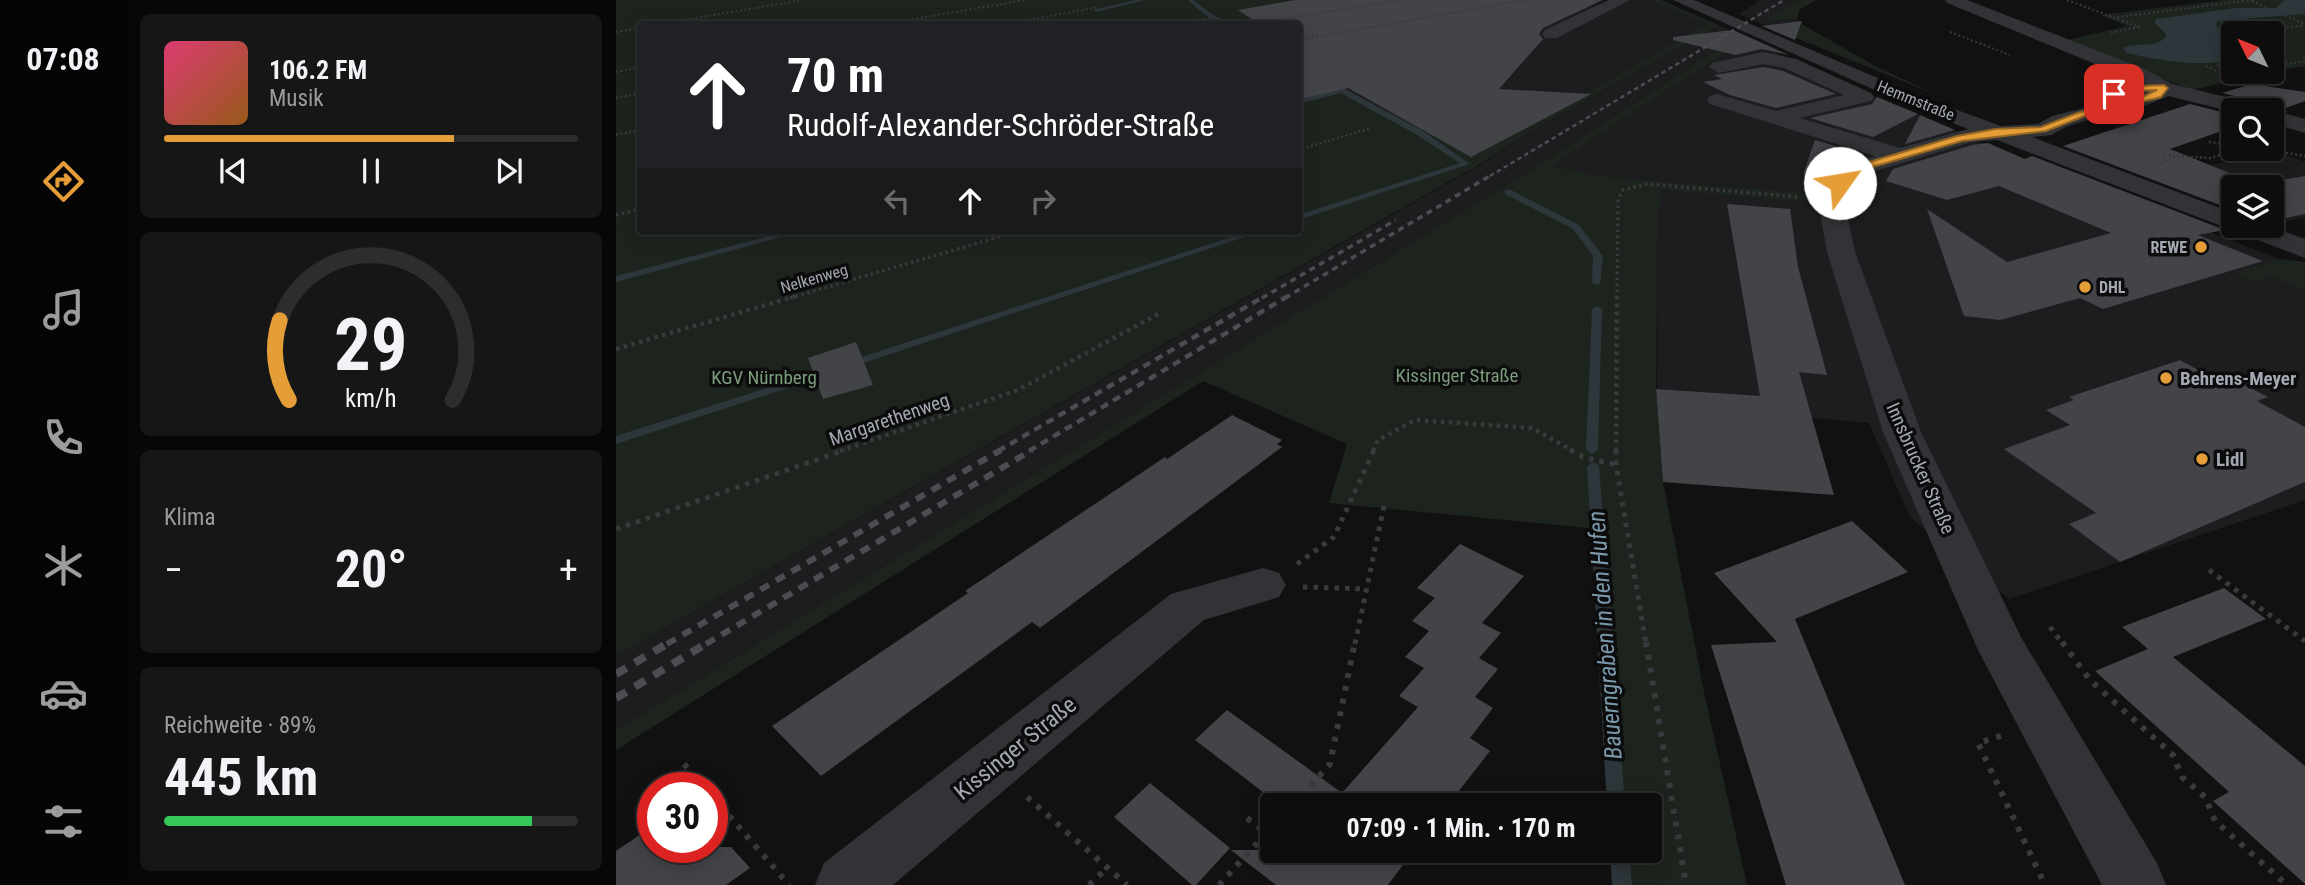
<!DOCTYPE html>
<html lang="de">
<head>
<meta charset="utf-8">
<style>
	body { margin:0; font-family:"Roboto Condensed",sans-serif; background:#161617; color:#f1f3f6; height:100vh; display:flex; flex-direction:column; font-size:26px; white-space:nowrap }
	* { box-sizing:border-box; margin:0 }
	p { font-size:23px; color:#9a9c9e }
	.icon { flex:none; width:38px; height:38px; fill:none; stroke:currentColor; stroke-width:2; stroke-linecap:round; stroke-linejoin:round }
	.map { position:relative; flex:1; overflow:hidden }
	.side { display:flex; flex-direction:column; gap:14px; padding:14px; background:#070708; width:490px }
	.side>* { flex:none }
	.hud { position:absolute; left:21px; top:21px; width:665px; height:214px; border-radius:7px; box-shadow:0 4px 18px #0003,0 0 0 2px #2d2d2e; background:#202124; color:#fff; overflow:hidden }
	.needle { width:46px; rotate:313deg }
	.fabs { position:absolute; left:1605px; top:21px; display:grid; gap:14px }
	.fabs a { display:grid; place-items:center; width:63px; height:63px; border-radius:7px; background:#0d0d0e; box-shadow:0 4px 18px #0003,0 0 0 2px #2d2d2e; font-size:35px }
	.speed { position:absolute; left:21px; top:772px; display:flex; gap:14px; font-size:35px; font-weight:700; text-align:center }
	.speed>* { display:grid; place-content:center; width:91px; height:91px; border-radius:50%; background:#0d0d0e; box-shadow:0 4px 18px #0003,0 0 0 2px #2d2d2e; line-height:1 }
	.speed .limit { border:10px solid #d22; background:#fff; color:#111 }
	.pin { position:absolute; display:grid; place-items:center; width:60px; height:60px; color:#fff; margin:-30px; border-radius:14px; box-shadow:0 4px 10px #0006 }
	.me { position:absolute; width:77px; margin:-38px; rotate:58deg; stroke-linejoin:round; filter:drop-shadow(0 0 5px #0008) }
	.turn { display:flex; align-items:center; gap:24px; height:147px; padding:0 35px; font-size:32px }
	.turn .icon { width:91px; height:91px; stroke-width:2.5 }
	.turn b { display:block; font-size:49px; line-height:60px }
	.lanes { display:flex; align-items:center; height:66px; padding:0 35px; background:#0003; justify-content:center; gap:35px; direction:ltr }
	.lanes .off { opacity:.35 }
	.big { font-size:52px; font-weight:700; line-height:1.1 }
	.side .tile { flex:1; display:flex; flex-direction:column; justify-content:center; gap:10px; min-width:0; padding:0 24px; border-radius:10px; background:#161617 }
	.side .dial { align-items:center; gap:0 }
	.dial svg { height:182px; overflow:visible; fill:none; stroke:#2d2d2e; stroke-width:7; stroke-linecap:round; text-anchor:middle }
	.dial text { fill:#f1f3f6; stroke:none }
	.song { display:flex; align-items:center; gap:21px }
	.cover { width:84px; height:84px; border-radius:10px; background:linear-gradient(135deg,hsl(340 70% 55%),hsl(30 70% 35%)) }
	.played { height:7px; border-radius:4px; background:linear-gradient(90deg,#e49d37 70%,#2d2d2e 70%) }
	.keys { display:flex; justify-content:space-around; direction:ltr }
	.heat { display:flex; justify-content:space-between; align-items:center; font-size:38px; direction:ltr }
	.charge { height:10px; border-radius:5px; background:linear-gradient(90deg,#34c759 89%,#2d2d2e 0) }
	.trip { position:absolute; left:644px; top:793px; width:402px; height:70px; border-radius:7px; background:#0d0d0e; box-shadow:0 4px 18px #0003,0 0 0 2px #2d2d2e; font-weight:700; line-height:70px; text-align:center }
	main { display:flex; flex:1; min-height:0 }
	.tab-bar { display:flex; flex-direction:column; width:126px; justify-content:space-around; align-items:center; background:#050506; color:#9a9c9e }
	.tab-bar .icon { width:49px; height:49px }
	.tab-bar .selected { color:#e49d37 }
	.tab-bar b { font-size:32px; color:#f1f3f6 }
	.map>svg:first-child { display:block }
	.built { fill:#1d1d1f }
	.green { fill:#1d241e }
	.water { fill:#2d363b }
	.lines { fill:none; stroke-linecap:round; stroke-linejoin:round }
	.stream { fill:#2d363b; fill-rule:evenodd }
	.building { fill:#424448 }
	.path-far5 { stroke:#383a3d; stroke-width:2; stroke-dasharray:2 2.5; stroke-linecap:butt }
	.path-far4 { stroke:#383a3d; stroke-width:2.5; stroke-dasharray:2 2.5; stroke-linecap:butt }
	.path-far3 { stroke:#383a3d; stroke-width:3.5; stroke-dasharray:2.5 3.5; stroke-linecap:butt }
	.path-far2 { stroke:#383a3d; stroke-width:4.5; stroke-dasharray:3.5 4.5; stroke-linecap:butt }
	.path-far1 { stroke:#383a3d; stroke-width:5; stroke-dasharray:4.5 6; stroke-linecap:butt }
	.path { stroke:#383a3d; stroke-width:6; stroke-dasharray:5 8; stroke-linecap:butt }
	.minor { fill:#323336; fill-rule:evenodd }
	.rail-far4 { stroke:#4b4d51; stroke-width:2.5; stroke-dasharray:4.5 3.5; stroke-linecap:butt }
	.rail-far3 { stroke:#4b4d51; stroke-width:3.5; stroke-dasharray:6 5; stroke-linecap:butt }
	.rail-far2 { stroke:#4b4d51; stroke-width:4.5; stroke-dasharray:8 6; stroke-linecap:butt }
	.rail-far1 { stroke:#4b4d51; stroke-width:6; stroke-dasharray:10 8; stroke-linecap:butt }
	.rail { stroke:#4b4d51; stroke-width:8; stroke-dasharray:12 10; stroke-linecap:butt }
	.route { fill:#e49d37; stroke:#946624; stroke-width:2 }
	.poi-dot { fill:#e49d37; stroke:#0c0c0d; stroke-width:2.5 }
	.labels { text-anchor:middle; stroke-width:7; stroke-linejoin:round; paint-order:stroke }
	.far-street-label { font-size:16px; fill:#a3a8b2; stroke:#0c0c0d }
	.far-poi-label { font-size:16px; font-weight:bold; fill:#a3a8b2; stroke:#0c0c0d; text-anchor:end }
	.park-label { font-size:19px; fill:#7b9c7b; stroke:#0c0c0d }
	.poi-label { font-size:19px; font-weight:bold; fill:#a3a8b2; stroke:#0c0c0d; text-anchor:start }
	.street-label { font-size:19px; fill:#a3a8b2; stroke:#0c0c0d }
	.near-street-label { font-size:23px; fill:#a3a8b2; stroke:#0c0c0d }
	.near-water-label { font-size:24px; font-style:italic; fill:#7b98ab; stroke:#0c0c0d }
</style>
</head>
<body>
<main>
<nav class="tab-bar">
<b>07:08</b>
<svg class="icon selected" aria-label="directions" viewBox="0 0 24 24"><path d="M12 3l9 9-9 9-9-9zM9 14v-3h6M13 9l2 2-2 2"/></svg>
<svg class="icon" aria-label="music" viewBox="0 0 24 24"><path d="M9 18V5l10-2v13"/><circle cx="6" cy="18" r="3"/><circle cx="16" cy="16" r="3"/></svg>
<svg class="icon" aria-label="phone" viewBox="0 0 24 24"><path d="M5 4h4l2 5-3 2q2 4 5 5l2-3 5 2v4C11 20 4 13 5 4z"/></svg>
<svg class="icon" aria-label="climate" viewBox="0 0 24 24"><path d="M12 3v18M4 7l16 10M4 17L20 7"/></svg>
<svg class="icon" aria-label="car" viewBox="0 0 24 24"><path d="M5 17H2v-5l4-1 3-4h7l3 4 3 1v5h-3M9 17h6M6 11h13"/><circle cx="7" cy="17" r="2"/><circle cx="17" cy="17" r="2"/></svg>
<svg class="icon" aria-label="filters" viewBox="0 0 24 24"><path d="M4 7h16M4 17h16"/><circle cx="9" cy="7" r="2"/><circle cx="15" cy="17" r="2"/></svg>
</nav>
<section class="side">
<div class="tile">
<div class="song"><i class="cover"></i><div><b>106.2 FM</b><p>Musik</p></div></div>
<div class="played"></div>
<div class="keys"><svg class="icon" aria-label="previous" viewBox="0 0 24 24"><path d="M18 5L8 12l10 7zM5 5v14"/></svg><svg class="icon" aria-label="pause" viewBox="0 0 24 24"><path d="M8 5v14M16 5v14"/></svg><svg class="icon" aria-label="next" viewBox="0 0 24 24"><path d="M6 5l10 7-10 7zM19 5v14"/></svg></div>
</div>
<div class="tile dial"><svg viewBox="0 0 100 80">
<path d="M14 69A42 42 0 1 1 86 69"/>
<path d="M14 69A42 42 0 0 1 10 34" stroke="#e49d37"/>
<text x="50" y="56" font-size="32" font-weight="700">29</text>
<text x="50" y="72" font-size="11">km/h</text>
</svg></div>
<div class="tile"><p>Klima</p>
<div class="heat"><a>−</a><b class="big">20°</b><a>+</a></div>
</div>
<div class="tile"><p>Reichweite · 89%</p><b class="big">445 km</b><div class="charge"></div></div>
</section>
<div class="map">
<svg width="1689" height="885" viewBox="0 0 1689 885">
	<rect width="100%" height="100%" fill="#111112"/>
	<path class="built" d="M992,0H1033L1092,24L900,133L842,112L797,126L683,65L964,10Z
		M1144,0H1181L1148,21L1181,19L1189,26L1171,29L1158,23L1148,25L1123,14Z
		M1103,25L1123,35L926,163L0,730V656L864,165L909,135Z
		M1130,39L1370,145L1689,269V500L1393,599L1294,517L1253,423L1041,403L1042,219L1046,190L1197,203L1195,193L990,177L934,166Z
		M1667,154L1689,162V217L1663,223L1656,220V187H1617L1574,168Z"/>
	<path class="green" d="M0,0H936L682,24H24V231H682L683,65L797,126L842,112L900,133L1091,24L1033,0H1045L1103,25L909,135L864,164L0,656Z
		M1181,0H1200L1183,10L1181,19L1147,21Z
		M1609,0H1689V66L1656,72V33H1617V72H1655L1576,90L1447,41L1511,26L1485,15Z
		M1158,23L1171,29L1189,26L1261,67L1326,97L1148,25Z
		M1123,35L1130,39L935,166L991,177L1195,193L1197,203L1046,190L1042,219L1040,389L1047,482L1088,692L1131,885H1006L1003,851L1034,850V805H1000L982,529L713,503L731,444L587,381L0,750V730L926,163Z
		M1663,259L1689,262V291L1655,276L1637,282L1618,274Z"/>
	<path class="water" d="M1669,0H1689V14L1601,21L1600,26L1617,37V60C1581,67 1546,61 1511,53L1507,48C1521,41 1541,50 1551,35L1539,23L1540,19L1620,8H1660Z"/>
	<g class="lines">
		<path class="stream" d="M520,0H529L480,12L477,10Z
			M572,0H577L599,16L615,24C599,25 583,10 572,0Z
			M710,82L729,89L807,131L854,164L682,220V215L844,163L801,135L725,93L682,104V100L720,90L710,84Z
			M889,190H895L963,225L987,256L984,284H978L976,282L977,256L957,229L889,194Z
			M173,231H187L0,282V276Z
			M634,231H647L235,367L231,368L226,365L227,363Z
			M981,306L986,309L982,450L976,454L970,450L976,309Z
			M214,368L218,369L220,371L218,373L0,444V436Z
			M977,462L983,466L1009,805H991L971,466Z
			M994,850H1013L1016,885H996Z"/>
	</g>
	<path class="building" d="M679,0H987L927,28L923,34L927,39L883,89L975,94L855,157L732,88L682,100V24H643L622,10Z
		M1186,21L1179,40L1146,26Z
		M1117,30L1173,55L1146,49L1119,55L1057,40V37Z
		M1148,67L1167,71L1220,94L1160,108L1114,95L1087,82L1106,79L1098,75Z
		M1636,84L1689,92V101L1664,110L1657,107L1649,110L1644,102L1606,93Z
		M1261,97L1302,114L1257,137L1194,118L1256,104Z
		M1574,104L1617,115V127L1554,149L1641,184L1689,176V214L1656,221V187H1617V210L1447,146Z
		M1304,115L1339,130L1289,144Z
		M1199,140L1232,150L1187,174Z
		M1372,143L1409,159L1416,156L1609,230L1582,235L1647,261L1487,309L1464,298L1384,320L1348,316L1311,209L1391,262L1495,233L1383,186L1331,200L1270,181L1277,169L1356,145Z
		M1111,204L1174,209L1182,267L1211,375L1183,372L1218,495L1047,482L1040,389L1144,396Z
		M240,342L257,385L207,399L192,358Z
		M1564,360L1595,377L1605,373L1652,397L1641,401L1689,427V482L1504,562L1453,524L1480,513L1388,449L1454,425L1430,410L1458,400L1453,397Z
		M616,415L666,440L661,444L666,447L424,628L416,622L205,776L156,726L352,593L349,591L549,457L551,459Z
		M1236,521L1292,572L1179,619L1289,885H1170L1095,645L1161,642L1098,573Z
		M844,544L908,576L866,623L885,633L863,658L882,669L859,697L877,708L854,738L874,751L832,805H664L579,740L611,710L726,793L802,707L783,696L808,668L789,657L813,631L796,621L819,598L801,588Z
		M1608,588L1650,619L1557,657L1689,766V884L1597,801L1613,792L1479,671L1532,649L1506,627Z
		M534,783L614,848L580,885H576L498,817Z
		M37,826V847H115L134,868L110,885H0V851Z
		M615,850H798L772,885H660Z"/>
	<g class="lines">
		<path class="path-far5" d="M1451,0L1523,27L1493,33
			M1636,1L1689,24
			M1501,17L1637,0
			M44,24L187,0
			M269,24L409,0
			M390,24L483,7
			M552,24L593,18L619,24
			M638,24L784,0
			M0,32L24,28
			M1334,32L1394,55
			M1635,33L1688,25
			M682,40L910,0
			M1656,50L1672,64
			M1601,65L1616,70
			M1590,66L1600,71
			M1656,67L1689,61
			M0,72L24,67
			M1611,75L1629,72"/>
		<path class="path-far4" d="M0,98L24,93
			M0,135L24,130
			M1593,142L1617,146
			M1648,149L1689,156
			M682,150L755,128
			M1548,154L1559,156
			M1545,163L1560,156L1594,158L1626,149"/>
		<path class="path-far3" d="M0,215L24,209
			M174,298L403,231
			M1001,298L1002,199L1007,190L1031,184L1184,197"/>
		<path class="path-far2" d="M0,349L180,296
			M224,451L402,390L544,313
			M757,451L762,440L799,420L916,428L957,451
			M1000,451L1001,296"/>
		<path class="path-far1" d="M954,450L967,457L1000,465
			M1000,450V465L1030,644
			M0,529L229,450
			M681,564L718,537L758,450
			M1593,570L1689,641
			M687,587L750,589
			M1434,627L1447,644
			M739,644L769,501"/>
		<path class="path" d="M1030,642L1070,885
			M1446,642L1474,680L1557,755L1566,777L1589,797L1599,821L1671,885
			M1385,736L1362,743L1429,885
			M68,764L89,788
			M96,796L173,885
			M411,797L511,885
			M677,805L714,764L739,642
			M631,818L651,833
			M473,885L491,868
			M603,885L656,827"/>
		<path class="minor" d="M993,0H1014L941,38H929L926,34L929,30Z
			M1057,0H1078L1311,99L1385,126L1422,124L1436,116L1524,94L1515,92L1512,88L1515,84L1523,82L1331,3L1329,0H1351L1529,69L1556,84L1643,105L1646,110L1617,112L1552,96L1526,107L1492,114L1452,126L1435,135L1416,137L1617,213V226H1652L1689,239V258L1381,140L1356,142L1249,174L1235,187L1228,200L1239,252L1305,432L1406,639L1541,863L1550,885H1486L1362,650L1267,432L1211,252L1202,200L1215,178L1231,164L1259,156L1094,104L1091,100L1094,96L1101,94L1160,111L1228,95L1168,68L1147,64L1103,73L1093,67L1096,63L1147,52L1180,59L1255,93L1258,97L1255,101L1184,118L1284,148L1352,129L1297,107Z
			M1653,110H1656L1689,119V133L1656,123V110Z
			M647,568L663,573L670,585L663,597L588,620L277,885H199L208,863L555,594Z"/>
		<path class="rail-far4" d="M874,176L1168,0"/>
		<path class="rail-far3" d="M646,298L780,220
			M669,298L877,174"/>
		<path class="rail-far2" d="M382,451L649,296
			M413,451L672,296"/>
		<path class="rail-far1" d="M51,644L385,450
			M90,644L416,450"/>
		<path class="rail" d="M0,674L54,642
			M0,698L93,642"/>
	</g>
	<path class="route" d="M1548,85L1552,88L1545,97L1469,116L1430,131L1346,141L1243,171L1227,186L1219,183L1236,167L1341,136L1379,129L1425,127L1464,112L1517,101L1541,90L1521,91L1498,97L1495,93L1521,86Z"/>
	<g class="poi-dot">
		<circle cx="1585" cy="247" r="7"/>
		<circle cx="1469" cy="287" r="7"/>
		<circle cx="1550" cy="378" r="7"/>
		<circle cx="1586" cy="459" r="7"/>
	</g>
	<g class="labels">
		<g class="far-street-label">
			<text transform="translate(1300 100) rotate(22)" y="6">Hemmstraße</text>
			<text transform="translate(198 278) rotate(-16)" y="6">Nelkenweg</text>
		</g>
		<g class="far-poi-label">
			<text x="1571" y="253">REWE</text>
			<text x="1483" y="293" text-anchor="start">DHL</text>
		</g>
		<g class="park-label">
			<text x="841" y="382">Kissinger Straße</text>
			<text x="148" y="384">KGV Nürnberg</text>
		</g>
		<g class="poi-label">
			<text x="1564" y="385">Behrens-Meyer</text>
			<text x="1600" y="466">Lidl</text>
		</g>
		<g class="street-label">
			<text transform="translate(273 419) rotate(-19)" y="7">Margarethenweg</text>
			<text transform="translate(1305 468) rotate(66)" y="7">Innsbrucker Straße</text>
		</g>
		<g class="near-street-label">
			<text transform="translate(399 748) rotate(-39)" y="8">Kissinger Straße</text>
		</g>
		<g class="near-water-label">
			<text transform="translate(989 635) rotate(-94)" y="8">Bauerngraben in den Hufen</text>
		</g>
	</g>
</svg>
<div class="fabs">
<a><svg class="needle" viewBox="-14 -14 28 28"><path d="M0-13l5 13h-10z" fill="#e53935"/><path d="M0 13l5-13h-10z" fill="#9a9c9e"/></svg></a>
<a><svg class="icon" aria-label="search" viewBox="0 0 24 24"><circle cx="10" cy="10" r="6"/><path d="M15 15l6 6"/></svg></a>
<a><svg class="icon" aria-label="layers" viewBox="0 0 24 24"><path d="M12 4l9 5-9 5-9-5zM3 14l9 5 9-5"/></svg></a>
</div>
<div class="speed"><div class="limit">30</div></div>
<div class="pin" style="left:1498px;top:94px;background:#d93025"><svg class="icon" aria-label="arrive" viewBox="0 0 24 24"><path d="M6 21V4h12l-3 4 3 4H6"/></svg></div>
<svg class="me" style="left:1224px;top:183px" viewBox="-20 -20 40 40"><circle r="19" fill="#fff"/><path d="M0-13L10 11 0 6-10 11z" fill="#e49d37"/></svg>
<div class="trip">07:09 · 1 Min. · 170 m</div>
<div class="hud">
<div class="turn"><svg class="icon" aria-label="ahead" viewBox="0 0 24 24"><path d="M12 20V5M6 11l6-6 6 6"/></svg><div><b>70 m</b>Rudolf-Alexander-Schröder-Straße</div></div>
<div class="lanes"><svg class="icon off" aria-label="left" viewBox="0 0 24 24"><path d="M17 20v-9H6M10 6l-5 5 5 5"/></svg><svg class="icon" aria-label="ahead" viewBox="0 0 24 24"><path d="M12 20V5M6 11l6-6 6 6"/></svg><svg class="icon off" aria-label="right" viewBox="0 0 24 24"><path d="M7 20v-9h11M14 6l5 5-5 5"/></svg></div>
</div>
</div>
</main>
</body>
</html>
